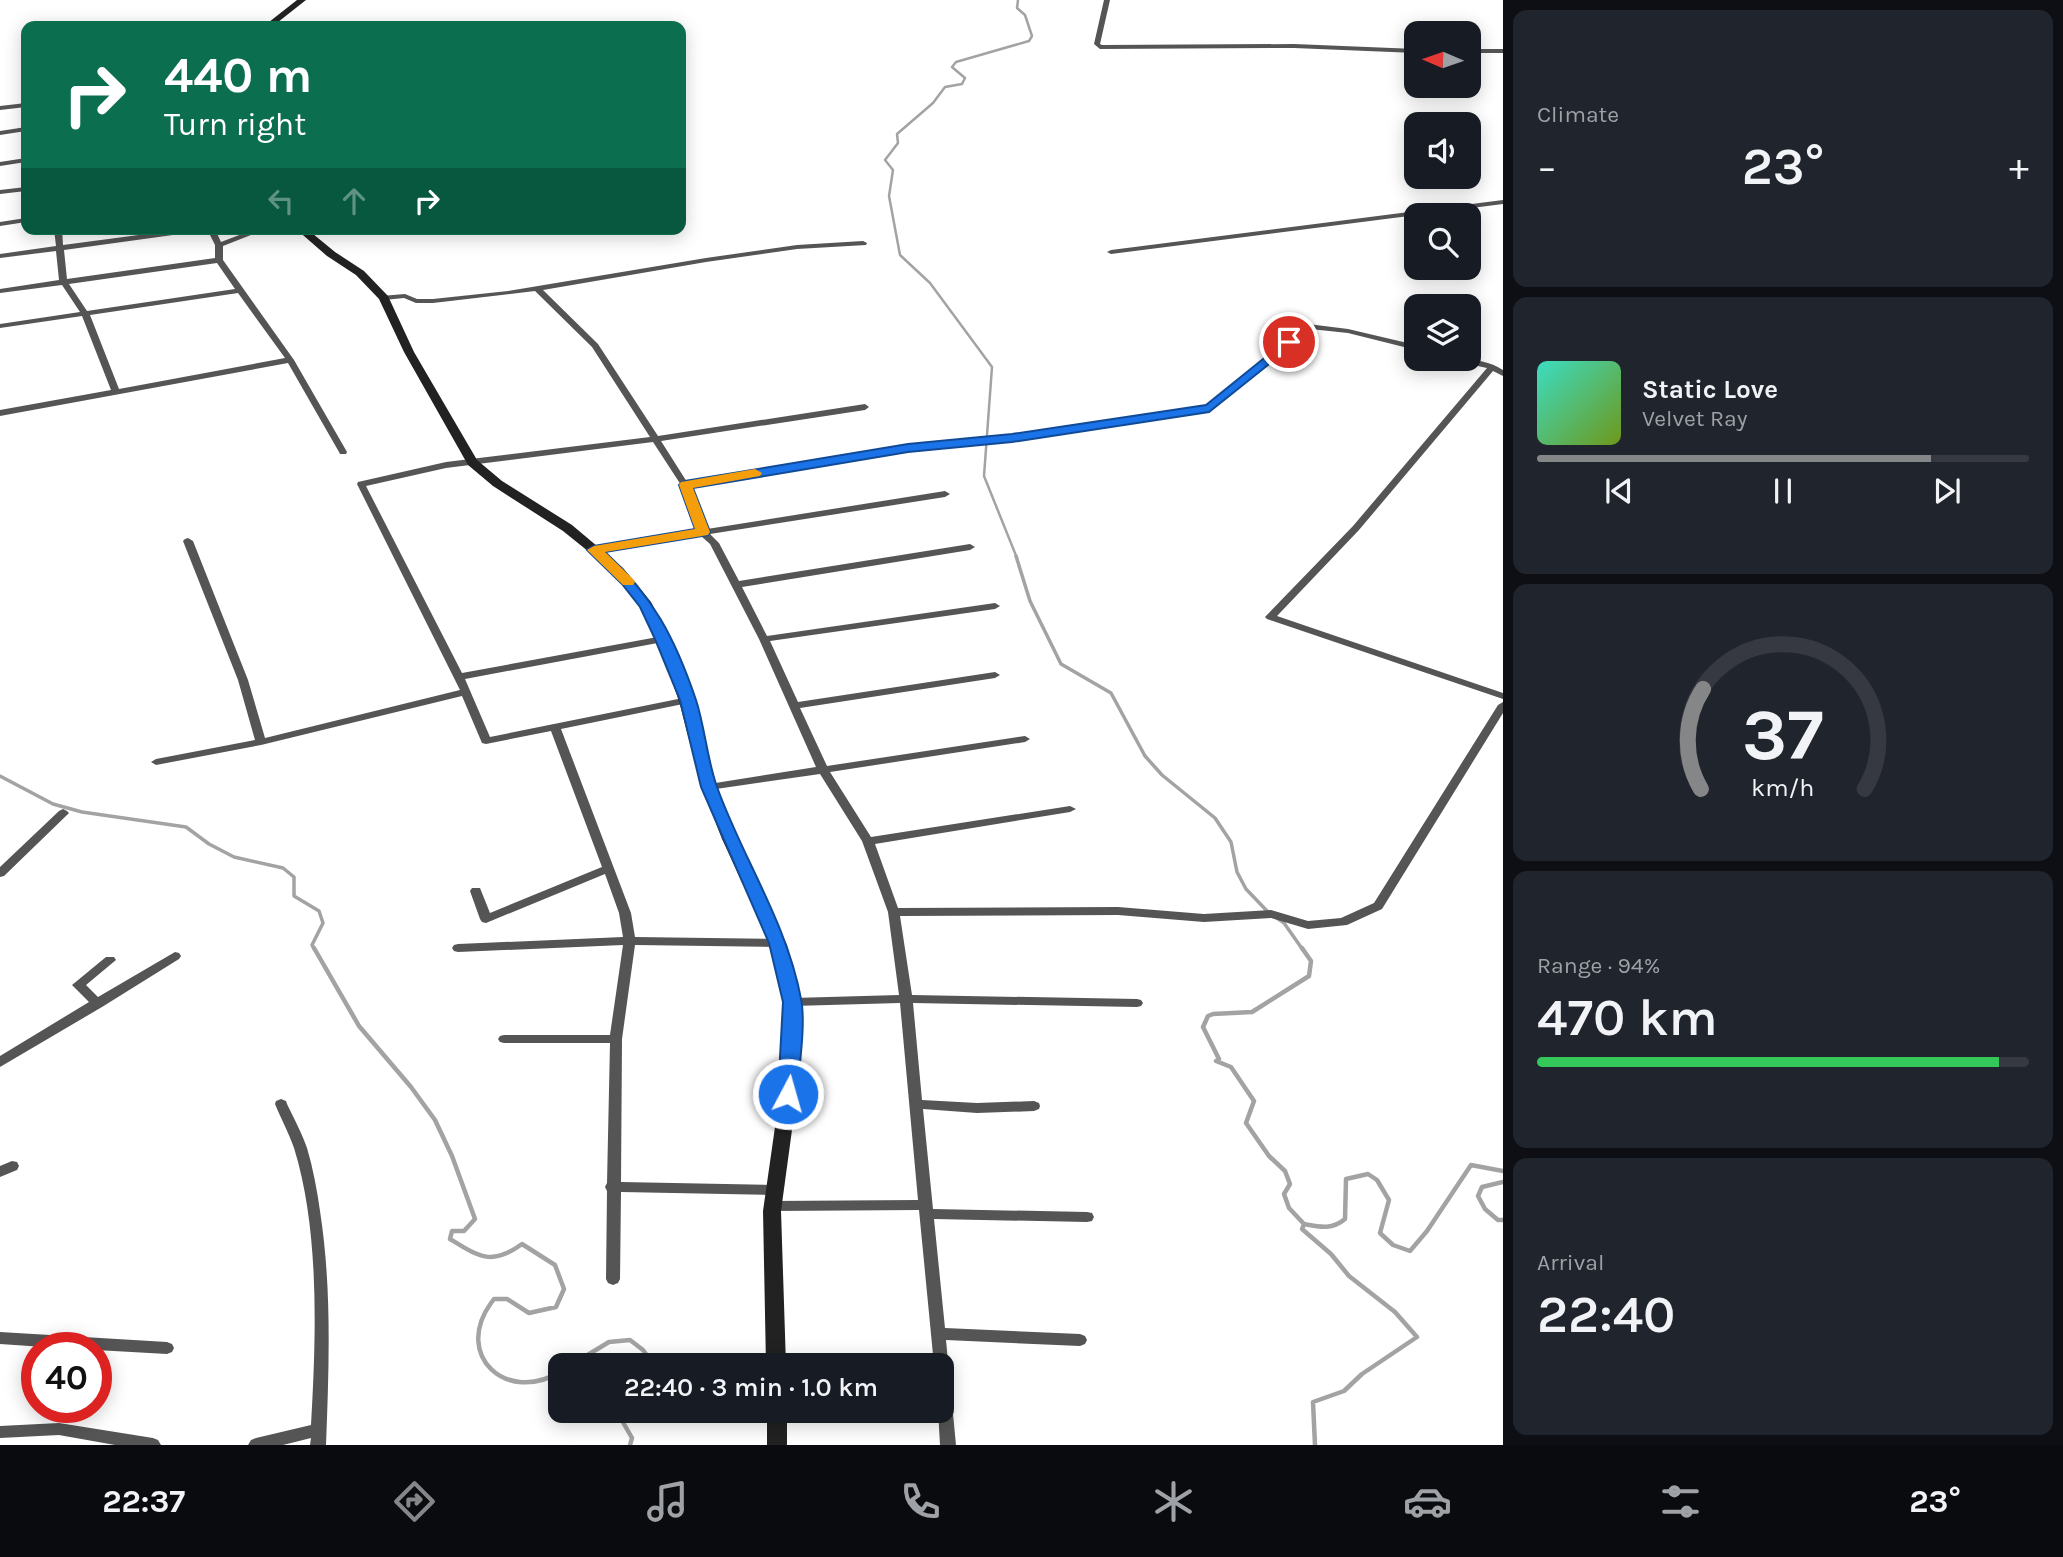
<!DOCTYPE html>
<html lang="en">
<head>
<meta charset="utf-8">
<style>
	body { margin:0; font-family:Karla,sans-serif; background:#20242c; color:#f1f3f6; height:100vh; display:flex; flex-direction:column; font-size:26px; white-space:nowrap }
	* { box-sizing:border-box; margin:0 }
	p { font-size:23px; color:#9ea1a6 }
	.icon { flex:none; width:38px; height:38px; fill:none; stroke:currentColor; stroke-width:2; stroke-linecap:round; stroke-linejoin:round }
	.map { position:relative; flex:1; overflow:hidden }
	.drawer { display:flex; flex-direction:column; gap:10px; padding:10px; background:#0d0f14; width:560px }
	.drawer>* { flex:none }
	.guide { position:absolute; left:21px; top:21px; width:665px; height:214px; border-radius:14px; box-shadow:0 4px 18px #0003; background:#0b6e4f; color:#fff; overflow:hidden }
	.needle { width:46px; rotate:272deg }
	.controls { position:absolute; left:1404px; top:21px; display:grid; gap:14px }
	.controls a { display:grid; place-items:center; width:77px; height:77px; border-radius:14px; background:#171b24; box-shadow:0 4px 18px #0003; font-size:35px }
	.speed { position:absolute; left:21px; top:1332px; display:flex; gap:14px; font-size:35px; font-weight:700; text-align:center }
	.speed>* { display:grid; place-content:center; width:91px; height:91px; border-radius:50%; background:#171b24; box-shadow:0 4px 18px #0003; line-height:1 }
	.speed .limit { border:10px solid #d22; background:#fff; color:#111 }
	.pin { position:absolute; display:grid; place-items:center; width:60px; height:60px; color:#fff; margin:-30px; border:4px solid #fff; border-radius:50%; box-shadow:0 2px 7px #0007 }
	.me { position:absolute; width:77px; margin:-38px; rotate:6deg; stroke-linejoin:round; filter:drop-shadow(0 0 5px #0008) }
	.turn { display:flex; align-items:center; gap:24px; height:147px; padding:0 28px; font-size:32px }
	.turn .icon { width:91px; height:91px; stroke-width:2.5 }
	.turn b { display:block; font-size:49px; line-height:60px }
	.lanes { display:flex; align-items:center; height:66px; padding:0 28px; background:#0003; justify-content:center; gap:35px; direction:ltr }
	.lanes .off { opacity:.35 }
	.big { font-size:52px; font-weight:600; line-height:1.1 }
	.drawer .card { flex:1; display:flex; flex-direction:column; justify-content:center; gap:10px; min-width:0; padding:0 24px; border-radius:14px; background:#20242c }
	.drawer .dial { align-items:center; gap:0 }
	.dial svg { height:182px; overflow:visible; fill:none; stroke:#363941; stroke-width:7; stroke-linecap:round; text-anchor:middle }
	.dial text { fill:#f1f3f6; stroke:none }
	.song { display:flex; align-items:center; gap:21px }
	.cover { width:84px; height:84px; border-radius:10px; background:linear-gradient(135deg,hsl(170 70% 55%),hsl(80 70% 35%)) }
	.played { height:7px; border-radius:4px; background:linear-gradient(90deg,#858687 80%,#363941 80%) }
	.keys { display:flex; justify-content:space-around; direction:ltr }
	.heat { display:flex; justify-content:space-between; align-items:center; font-size:38px; direction:ltr }
	.charge { height:10px; border-radius:5px; background:linear-gradient(90deg,#34c759 94%,#363941 0) }
	.trip { position:absolute; left:548px; top:1353px; width:406px; height:70px; border-radius:14px; background:#171b24; box-shadow:0 4px 18px #0003; font-weight:600; line-height:70px; text-align:center }
	.tabs { display:flex; height:112px; justify-content:space-around; align-items:center; background:#090b0e; color:#9ea1a6 }
	.tabs .icon { width:49px; height:49px }
	.tabs .current { color:#858687 }
	.tabs b { font-size:32px; color:#f1f3f6 }
	main { display:flex; flex:1; min-height:0 }
	.map>svg:first-child { display:block }
	.lines { fill:none; stroke-linecap:round; stroke-linejoin:round }
	.stream-far2 { stroke:#a3a3a3; stroke-width:2.5 }
	.stream-far1 { stroke:#a3a3a3; stroke-width:3.5 }
	.stream { stroke:#a3a3a3; stroke-width:4.5 }
	.street { fill:#555; fill-rule:evenodd }
	.secondary { fill:#222; fill-rule:evenodd }
	.route { fill:#1a73e8; stroke:#114b97; stroke-width:2 }
	.slow { fill:#f59e0b }
</style>
</head>
<body>
<main>
<div class="map">
<svg width="1503" height="1445" viewBox="0 0 1503 1445">
	<rect width="100%" height="100%" fill="#fff"/>
	<g class="lines">
		<path class="stream-far2" d="M1017,558L984,476L992,367L930,283L900,255L889,196L893,170L885,160L898,143L897,134L933,103L945,87L962,84L965,78L952,67L956,62L1029,41L1032,36L1025,15L1017,8L1018,0"/>
		<path class="stream-far1" d="M1016,556L1030,601L1061,664L1111,693L1145,756L1162,775L1215,818L1231,842L1237,872L1246,889L1268,912
			M0,776L53,804L82,812L186,827L209,844L234,857L283,868L294,877V896L319,911L323,923L312,945L315,950
			M1277,918L1284,923L1303,950"/>
		<path class="stream" d="M314,948L359,1026L411,1087L435,1120L452,1156L475,1219L464,1231H452L450,1239C479,1257 492,1266 522,1244L555,1265L564,1289L556,1307L529,1313L507,1299H494L491,1303C453,1356 507,1404 560,1372
			M1302,948L1311,961L1309,976L1252,1012L1213,1014L1208,1016L1203,1027L1219,1059L1216,1061L1231,1067L1254,1101L1246,1123L1269,1156L1285,1171L1290,1184L1284,1194L1289,1208L1304,1224
			M1503,1182L1482,1187L1478,1196L1485,1209L1498,1220H1503
			M571,1365L609,1342L630,1340L643,1350L654,1365
			M616,1410L632,1438L630,1445
			M1315,1445L1313,1402L1344,1391L1362,1374L1417,1337L1395,1312L1349,1276L1331,1254L1302,1229L1304,1224C1320,1227 1332,1230 1345,1219L1346,1179L1368,1174L1377,1180L1389,1200L1380,1233L1393,1245L1410,1251L1427,1231L1471,1165L1503,1171"/>
		<path class="street" d="M1104,0H1110L1100,44L1102,45L1294,44L1416,49V53L1294,48L1100,49L1094,44Z
			M1468,49H1503V53H1468Z
			M26,103V107L0,110V106Z
			M26,127V131L0,135V131Z
			M26,158V162L0,166V162Z
			M26,187V191L0,194V190Z
			M1503,200V204L1111,254L1107,252L1111,250Z
			M26,218V222L0,226V222Z
			M54,229H62L63,245L184,229H206L202,231L64,250L67,279L215,258V245L207,229H215L221,242L255,229H266L223,246V260L294,360L347,452L346,454H340L339,452L288,363L0,416V410L111,390L82,316L0,328V324L80,312L62,285L0,293V289L59,280L56,251L0,258V254L56,246ZM217,263L235,289L87,311L69,284ZM238,293L285,358L119,389L90,315Z
			M863,241L867,243L866,245L797,249L706,262L543,290L598,344L658,436L865,404L869,407L865,410L661,441L687,482L908,445L1012,435L1206,406L1308,324L1348,329L1416,345V350L1348,333L1310,329L1212,410L1012,441L908,451L690,487L707,529L945,491L950,494L945,497L710,534L719,543L739,581L970,544L975,547L970,550L742,587L767,636L995,603L1000,606L995,609L770,641L798,702L995,672L1000,675L995,678L800,708L827,766L1025,736L1030,739L1025,742L830,772L871,837L1070,806L1076,809L1070,812L875,844L898,908L1118,907L1204,914L1271,910L1308,921L1341,918L1374,903L1498,705L1503,702V713L1382,909L1347,925L1308,929L1271,918L1204,922L1118,915L900,916L912,995L1137,999L1141,1000L1143,1003L1141,1006L1137,1007L913,1003L922,1100L977,1103L1034,1101L1039,1103L1040,1106L1039,1109L1034,1111L977,1113L923,1109L933,1209L1087,1212L1092,1213L1094,1217L1092,1221L1087,1222L934,1219L945,1328L1080,1334L1085,1336L1087,1340L1085,1344L1080,1346L946,1340L956,1445H940L938,1410H942V1365H934L919,1210L772,1211L767,1210L765,1206L767,1202L772,1201L918,1200L900,1003L793,1006L789,1005L787,1002L789,999L793,998L899,995L888,912L862,841L820,774L709,790L704,787L709,784L816,767L759,639L710,544L701,536L594,553L589,550L594,547L698,531L681,485L653,442L446,468L366,486L462,673L663,636L668,639L663,642L465,679L490,737L688,697L693,700L688,703L561,729L631,913L635,937L778,939L782,940L784,943L782,946L778,947L635,945L622,1039L621,1182L773,1185L778,1186L780,1190L778,1194L773,1195L621,1192L620,1279L618,1283L613,1285L608,1283L606,1279L607,1191L605,1187L607,1183L610,1043H504L500,1042L498,1039L500,1036L504,1035H610L623,945L458,952L454,951L452,948L454,945L458,944L623,937L619,913L605,874L486,923L482,922L480,919L470,891L472,888H480L490,913L602,867L551,731L486,744L482,743L462,696L261,745L156,765L151,762L156,759L255,740L238,680L183,541L185,539L188,538L193,541L248,680L265,738L460,690L357,484L358,482L446,462L650,437L592,347L535,291L433,303H416L404,298L384,300H381V296L405,294L417,299H433L508,291L706,258L797,245Z
			M1454,359C1470,358 1489,361 1503,370V376L1493,371L1359,530L1277,616L1503,693V699L1267,619L1265,617L1353,526L1487,368L1455,361Z
			M63,809L67,811L69,813L67,815L4,876L0,877V867L59,811Z
			M175,952L179,953L181,956L179,959L102,1007L0,1067V1056L89,1002L72,985L106,957H114L116,960L86,985L98,997Z
			M281,1099L286,1101L287,1104C294,1119 302,1133 307,1148C313,1168 317,1190 320,1211C332,1288 329,1367 326,1445H310L311,1438L283,1445H248L251,1440L256,1438L311,1425C316,1339 320,1231 294,1148C289,1133 281,1119 275,1104L276,1101Z
			M12,1161L17,1162L19,1166L17,1170L0,1177V1166Z
			M0,1332L167,1342L172,1344L174,1348L172,1352L167,1354L96,1350V1348H59L0,1344Z
			M59,1423L153,1438L158,1440L161,1445H115L59,1435L0,1438V1426Z"/>
		<path class="secondary" d="M297,0H306L273,26H264Z
			M296,229H307L335,252L364,271L388,296L414,352L477,460L502,481L572,525L623,568L651,602L676,651L694,705L715,785L737,839L787,945L801,1001L800,1071L781,1211L786,1365H766L763,1211L783,1071L785,1001L771,945L722,839L701,785L680,705L663,651L639,603L604,564L563,531L493,486L468,465L404,352L379,299L356,275L327,256Z
			M767,1410H787V1445H767Z"/>
	</g>
	<path class="route" d="M1289,338L1295,342L1293,345L1209,412L1012,442L908,452L693,488L710,532L708,535L605,552C653,596 675,638 696,700C705,728 707,759 717,787C743,859 787,923 801,999C806,1023 799,1068 797,1094L794,1100L788,1102L781,1100L778,1094L783,1002L769,943L701,787L680,700L655,639L640,607L622,584L587,550L594,546L695,529L679,485L685,481L908,444L1012,434L1206,405Z"/>
	<path class="slow" d="M755,469L762,473L760,476L693,488L710,532L708,535L605,552L633,579L635,582L633,585H623L587,550L594,546L695,529L679,485L681,482Z"/>
</svg>
<div class="controls">
<a><svg class="needle" viewBox="-14 -14 28 28"><path d="M0-13l5 13h-10z" fill="#e53935"/><path d="M0 13l5-13h-10z" fill="#9ea1a6"/></svg></a>
<a><svg class="icon" aria-label="sound" viewBox="0 0 24 24"><path d="M4 9h4l5-4v14l-5-4H4zM17 9q2 3 0 6"/></svg></a>
<a><svg class="icon" aria-label="search" viewBox="0 0 24 24"><circle cx="10" cy="10" r="6"/><path d="M15 15l6 6"/></svg></a>
<a><svg class="icon" aria-label="layers" viewBox="0 0 24 24"><path d="M12 4l9 5-9 5-9-5zM3 14l9 5 9-5"/></svg></a>
</div>
<div class="speed"><div class="limit">40</div></div>
<div class="pin" style="left:1289px;top:342px;background:#d93025"><svg class="icon" aria-label="arrive" viewBox="0 0 24 24"><path d="M6 21V4h12l-3 4 3 4H6"/></svg></div>
<svg class="me" style="left:788px;top:1094px" viewBox="-20 -20 40 40"><circle r="17" fill="#1a73e8" stroke="#fff" stroke-width="3"/><path d="M0-11L8 9 0 5-8 9z" fill="#fff"/></svg>
<div class="trip">22:40 · 3 min · 1.0 km</div>
<div class="guide">
<div class="turn"><svg class="icon" aria-label="right" viewBox="0 0 24 24"><path d="M7 20v-9h11M14 6l5 5-5 5"/></svg><div><b>440 m</b>Turn right</div></div>
<div class="lanes"><svg class="icon off" aria-label="left" viewBox="0 0 24 24"><path d="M17 20v-9H6M10 6l-5 5 5 5"/></svg><svg class="icon off" aria-label="ahead" viewBox="0 0 24 24"><path d="M12 20V5M6 11l6-6 6 6"/></svg><svg class="icon" aria-label="right" viewBox="0 0 24 24"><path d="M7 20v-9h11M14 6l5 5-5 5"/></svg></div>
</div>
</div>
<section class="drawer">
<div class="card"><p>Climate</p>
<div class="heat"><a>−</a><b class="big">23°</b><a>+</a></div>
</div>
<div class="card">
<div class="song"><i class="cover"></i><div><b>Static Love</b><p>Velvet Ray</p></div></div>
<div class="played"></div>
<div class="keys"><svg class="icon" aria-label="previous" viewBox="0 0 24 24"><path d="M18 5L8 12l10 7zM5 5v14"/></svg><svg class="icon" aria-label="pause" viewBox="0 0 24 24"><path d="M8 5v14M16 5v14"/></svg><svg class="icon" aria-label="next" viewBox="0 0 24 24"><path d="M6 5l10 7-10 7zM19 5v14"/></svg></div>
</div>
<div class="card dial"><svg viewBox="0 0 100 80">
<path d="M14 69A42 42 0 1 1 86 69"/>
<path d="M14 69A42 42 0 0 1 15 25" stroke="#858687"/>
<text x="50" y="56" font-size="32" font-weight="700">37</text>
<text x="50" y="72" font-size="11">km/h</text>
</svg></div>
<div class="card"><p>Range · 94%</p><b class="big">470 km</b><div class="charge"></div></div>
<div class="card"><p>Arrival</p><b class="big">22:40</b></div>
</section>
</main>
<nav class="tabs">
<b>22:37</b>
<svg class="icon current" aria-label="directions" viewBox="0 0 24 24"><path d="M12 3l9 9-9 9-9-9zM9 14v-3h6M13 9l2 2-2 2"/></svg>
<svg class="icon" aria-label="music" viewBox="0 0 24 24"><path d="M9 18V5l10-2v13"/><circle cx="6" cy="18" r="3"/><circle cx="16" cy="16" r="3"/></svg>
<svg class="icon" aria-label="phone" viewBox="0 0 24 24"><path d="M5 4h4l2 5-3 2q2 4 5 5l2-3 5 2v4C11 20 4 13 5 4z"/></svg>
<svg class="icon" aria-label="climate" viewBox="0 0 24 24"><path d="M12 3v18M4 7l16 10M4 17L20 7"/></svg>
<svg class="icon" aria-label="car" viewBox="0 0 24 24"><path d="M5 17H2v-5l4-1 3-4h7l3 4 3 1v5h-3M9 17h6M6 11h13"/><circle cx="7" cy="17" r="2"/><circle cx="17" cy="17" r="2"/></svg>
<svg class="icon" aria-label="filters" viewBox="0 0 24 24"><path d="M4 7h16M4 17h16"/><circle cx="9" cy="7" r="2"/><circle cx="15" cy="17" r="2"/></svg>
<b>23°</b>
</nav>
</body>
</html>
